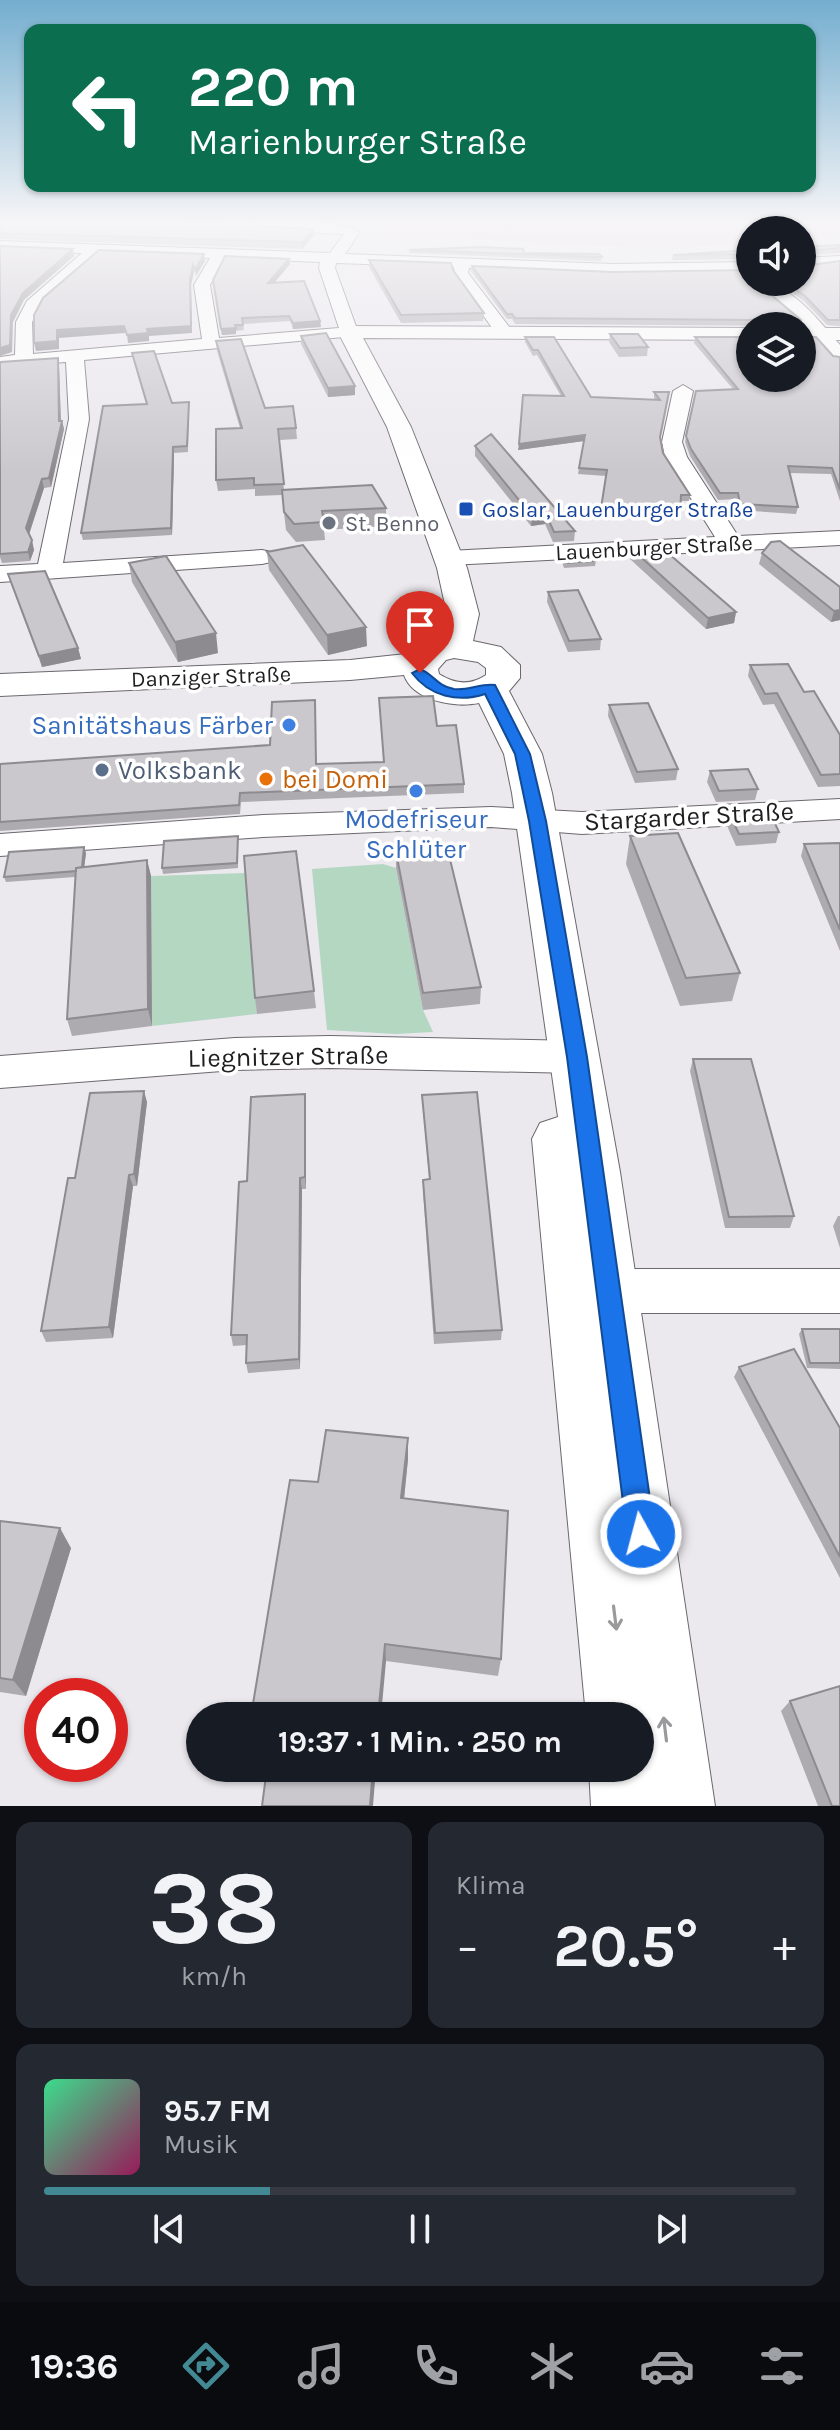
<!DOCTYPE html>
<html lang="de">
<head>
<meta charset="utf-8">
<style>
	body { margin:0; font-family:Karla,sans-serif; background:#242831; color:#f1f3f6; height:100vh; display:flex; flex-direction:column; font-size:30px; white-space:nowrap }
	* { box-sizing:border-box; margin:0 }
	p { font-size:26px; color:#9ea1a6 }
	.icon { flex:none; width:44px; height:44px; fill:none; stroke:currentColor; stroke-width:2; stroke-linecap:round; stroke-linejoin:round }
	.map { position:relative; height:1806px; overflow:hidden }
	.side { display:flex; flex-direction:column; gap:16px; padding:16px; background:#0d0f14; flex:1 }
	.side>* { flex:none }
	.hud { position:absolute; left:24px; top:24px; width:792px; height:168px; border-radius:16px; box-shadow:0 2px 6px #0004; background:#0b6e4f; color:#fff; overflow:hidden }
	.controls { position:absolute; left:736px; top:216px; display:grid; gap:16px }
	.controls a { display:grid; place-items:center; width:80px; height:80px; border-radius:50%; background:#171b24; box-shadow:0 2px 6px #0004; font-size:40px }
	.speed { position:absolute; left:24px; top:1678px; display:flex; gap:16px; font-size:40px; font-weight:700; text-align:center }
	.speed>* { display:grid; place-content:center; width:104px; height:104px; border-radius:50%; background:#171b24; box-shadow:0 2px 6px #0004; line-height:1 }
	.speed .limit { border:12px solid #d22; background:#fff; color:#111 }
	.pin { position:absolute; display:grid; place-items:center; width:68px; height:68px; color:#fff; margin:-82px -34px; border-radius:50% 50% 50% 0; rotate:-45deg; box-shadow:0 0 8px #0007 }
	.pin .icon { rotate:45deg }
	.me { position:absolute; width:88px; margin:-44px; rotate:353deg; stroke-linejoin:round; filter:drop-shadow(0 0 6px #0008) }
	.turn { display:flex; align-items:center; gap:28px; height:168px; padding:0 32px; font-size:36px }
	.turn .icon { width:104px; height:104px; stroke-width:2.5 }
	.turn b { display:block; font-size:56px; line-height:68px }
	.big { font-size:60px; font-weight:700; line-height:1.1 }
	.side .tile { flex:1; display:flex; flex-direction:column; justify-content:center; gap:12px; min-width:0; padding:0 28px; border-radius:16px; background:#242831 }
	.side .dial { align-items:center; gap:0 }
	.dial b { font-size:104px; line-height:1 }
	.song { display:flex; align-items:center; gap:24px }
	.cover { width:96px; height:96px; border-radius:12px; background:linear-gradient(135deg,hsl(150 70% 55%),hsl(330 70% 35%)) }
	.played { height:8px; border-radius:4px; background:linear-gradient(90deg,#438993 30%,#363941 30%) }
	.keys { display:flex; justify-content:space-around; direction:ltr }
	.heat { display:flex; justify-content:space-between; align-items:center; font-size:44px; direction:ltr }
	.side .tiles { flex:1; display:grid; gap:16px; grid-template-columns:1fr 1fr }
	.tile:last-child { grid-column:span 2 }
	.trip { position:absolute; left:186px; top:1702px; width:468px; height:80px; border-radius:40px; background:#171b24; box-shadow:0 2px 6px #0004; font-weight:700; line-height:80px; text-align:center }
	.tabs { display:flex; height:128px; justify-content:space-around; align-items:center; background:#090b0e; color:#9ea1a6 }
	.tabs .icon { width:56px; height:56px }
	.tabs .on { color:#438993 }
	.tabs b { font-size:36px; color:#f1f3f6 }
	.map>svg:first-child { display:block }
	.commercial { fill:#f0d8e2 }
	.green { fill:#b4d7c2 }
	.lines { fill:none; stroke-linecap:round; stroke-linejoin:round }
	.street-casing { stroke:#6b686e; stroke-width:2 }
	.secondary-casing { stroke:#6b686e; stroke-width:2 }
	.street { fill:#fff; fill-rule:evenodd }
	.secondary { fill:#fff; fill-rule:evenodd }
	.wall { fill:#aeabb0 }
	.shaded-wall { fill:#8d8b90 }
	.building { fill:#cac7cd; stroke:#8d8b90; stroke-width:2 }
	.oneway { stroke:#9a999b }
	.route { fill:#1a73e8; stroke:#114b97; stroke-width:2 }
	.transit-dot { fill:#1a4fb4; stroke:#fff; stroke-width:3 }
	.worship-dot { fill:#6b7280; stroke:#fff; stroke-width:3 }
	.shop-dot { fill:#3f7fe0; stroke:#fff; stroke-width:3 }
	.service-dot { fill:#5c6f8a; stroke:#fff; stroke-width:3 }
	.food-dot { fill:#e8710a; stroke:#fff; stroke-width:3 }
	.labels { text-anchor:middle; stroke-width:7; stroke-linejoin:round; paint-order:stroke }
	.far-transit-label { font-size:22px; fill:#164399; stroke:#fff; text-anchor:start }
	.far-worship-label { font-size:22px; fill:#5b616d; stroke:#fff; text-anchor:start }
	.far-street-label { font-size:22px; fill:#1e1d20; stroke:#fff }
	.shop-label { font-size:26px; fill:#366cbe; stroke:#fff; text-anchor:end }
	.service-label { font-size:26px; fill:#4e5e75; stroke:#fff; text-anchor:start }
	.food-label { font-size:26px; fill:#c56008; stroke:#fff; text-anchor:start }
	.street-label { font-size:26px; fill:#1e1d20; stroke:#fff }
</style>
</head>
<body>
<div class="map">
<svg width="840" height="1806" viewBox="0 0 840 1806">
	<rect width="100%" height="100%" fill="#ebe8ee"/>
	<path class="commercial" d="M330,220H840V234L802,237V230H750V242L668,249L372,234L377,223Z"/>
	<path class="green" d="M383,864L396,868L423,1010L433,1032L396,1034L327,1030L312,869Z
		M246,873L257,1014L152,1026L151,876Z"/>
	<g class="lines">
		<g class="street-casing">
			<path id="street" d="M136,220C173,220 339,215 360,232L345,254L613,264L750,262V272L613,274L469,268L468,273L513,332L504,337L498,336L455,276L454,267L336,263L335,268L358,332L355,336L84,360L89,419L63,563L262,550L271,552L274,557L271,562L262,564L0,582V566L38,564L69,419L66,362L0,367V357L15,355L16,322L27,301L82,253L0,249V241L330,253L344,234L143,224ZM99,253L210,258L194,285L202,339L33,354L32,322L42,303ZM224,258L320,262L319,268L339,328L219,338L210,285Z
				M840,256V264L802,268V258Z
				M754,282C791,282 817,319 840,345V361L834,360L795,315Z
				M683,385L693,391L682,442L687,457L738,536L840,531V545L449,565L440,563L437,558L440,553L449,551L715,537L665,457L662,442L673,391Z
				M840,799V819L582,834L491,827L263,837L0,856V834L263,815L491,807L582,812Z
				M330,1036L577,1041L592,1046L598,1057L592,1068L577,1073L330,1068L235,1070L0,1088V1056L235,1038Z
				M590,1269H840V1313H590L573,1307L566,1291L573,1275Z"/>
		</g>
		<g class="secondary-casing">
			<path id="secondary" d="M349,326L750,328V340L363,338L411,427L467,568L479,614L473,641L501,647L520,665V678L509,691L542,754L552,793L620,1172L715,1806H591L589,1768H640V1716H586L532,1139L540,1123L558,1117L512,793L504,754L479,703C455,708 413,701 404,675L350,680L0,696V674L350,660L415,653L422,646L439,642L447,614L437,568L387,427L338,332ZM454,658L478,662L486,668V675C470,686 455,684 439,674L438,669L446,660Z
				M802,328H840V340H802Z"/>
		</g>
		<use href="#street" class="street"/>
		<use href="#secondary" class="secondary"/>
	</g>
	<path class="wall" d="M0,220L313,229L314,235L302,249L0,239Z
		M840,245V253L802,255V247Z
		M409,250L524,253L602,257L601,261L409,253Z
		M750,250V259L672,260L673,255Z
		M369,260L484,313L483,321L401,323L369,267Z
		M840,261V326L827,325L804,301L781,285L767,282H802L803,266Z
		M290,264L274,283L320,321L321,327L293,329L290,321L243,324L244,330L236,331V334L222,335L213,280Z
		M472,266L613,272L750,282L801,326L515,324L512,319H507L471,271Z
		M610,334L648,347L647,356L619,357L609,342Z
		M301,336L355,386V395L328,397L301,344Z
		M525,337L591,397L655,400L654,398V392H669L660,438L663,453L690,495L689,501H681L679,520L600,514L606,476L578,474L584,441L518,450L561,396L537,355L533,356L525,342Z
		M695,337L840,357V501L831,474L789,473L798,507L796,514L738,510L737,499L718,500L690,456L685,442L696,391L733,389L694,343Z
		M216,341L265,408L296,428L297,439L279,440L284,490L386,508V526L324,530L325,540L296,542L286,530L282,495L255,496V489L218,491L216,480L240,428L217,351Z
		M132,353L172,403L189,402L188,452L174,453L172,535L83,540L81,533L147,404Z
		M58,358L59,366L61,421H62L64,429L51,487L44,488L29,535L34,550L30,561L2,563L0,557V362Z
		M475,446L575,531L574,541L553,542L545,524L531,526L475,456Z
		M780,541L840,620L831,622L759,564L762,553Z
		M632,549L736,612L734,623L706,629L630,559Z
		M267,552L367,646L328,655L269,570Z
		M562,557L596,561L595,566L564,568L562,562Z
		M129,563L218,653L178,662L132,582Z
		M8,574L78,648L81,659L42,667L11,584Z
		M548,592L601,639L600,650L568,652L547,602Z
		M750,665L804,692L840,735V786L818,787L774,704L763,705L748,676Z
		M609,705L678,769L676,780L635,783L608,716Z
		M437,726L464,784V793L241,802L240,814L0,831V764H316L383,762Z
		M710,771L758,789L755,800L716,802L707,782Z
		M731,817L779,832L776,843L736,846L728,828Z
		M238,836V868L163,874L162,868Z
		M630,836L740,973L732,1001L680,1006L626,864Z
		M840,843V951L801,856L804,844Z
		M396,852L481,987L480,1004L423,1010L396,868Z
		M86,853L84,867L147,860L151,876L152,1026L72,1036L67,1019L75,877L6,882L4,877Z
		M314,991L316,1008L257,1014L255,998Z
		M693,1059L794,1216L790,1228H725L690,1071Z
		M305,1094L306,1105V1189H302L300,1369L248,1373L246,1363L247,1345L233,1346L231,1335Z
		M422,1095L502,1330L501,1340L434,1344L423,1191V1180L429,1179Z
		M147,1102L137,1186H133L113,1338L46,1342L41,1331L75,1178Z
		M838,1216H840V1248L833,1226Z
		M802,1329H840V1369L807,1368L799,1334Z
		M739,1367L840,1428V1578L734,1377Z
		M408,1438V1459L404,1499L501,1659L498,1676L386,1661L318,1482Z
		M0,1521L71,1548L26,1696L0,1692Z
		M790,1701L840,1806H818L781,1711Z"/>
	<path class="shaded-wall" d="M313,229L314,235L302,249V242Z
		M73,249L74,256L24,300L13,322L12,352L0,356V348L11,315L23,293Z
		M204,254L205,261L196,276L195,270Z
		M289,259L290,264L269,289L268,283Z
		M193,265L194,272L191,285L192,333L149,336V341L128,343L127,335L147,329Z
		M320,321L321,327L293,329V323Z
		M124,326L125,333L59,338V349L36,351L34,343L57,330Z
		M236,328V334L222,335L221,329Z
		M58,358L59,366L61,427L62,421L64,429L51,487L49,478L59,421Z
		M355,386V395L328,397V388Z
		M585,435L584,441L518,450L519,444Z
		M173,447L174,453L172,535L171,528Z
		M42,479L44,488L28,537L26,528Z
		M546,514L545,524L531,526L532,516Z
		M32,540L34,550L30,561L28,552Z
		M840,610V620L831,622L834,611Z
		M736,612L734,623L706,629L708,618Z
		M366,627L367,646L328,655L327,635Z
		M216,633L218,653L178,662L175,642Z
		M78,648L81,659L42,667L39,656Z
		M84,847L86,853L83,877L81,871Z
		M147,860L151,876L152,1026L148,1009Z
		M144,1091L147,1102L137,1186L134,1174Z
		M305,1094L306,1105V1189L305,1177Z
		M129,1175L133,1186L113,1338L109,1327Z
		M300,1178L302,1189L300,1369L299,1359Z
		M408,1438V1459L402,1518L401,1498Z
		M60,1528L71,1548L26,1696L13,1680Z
		M385,1644L386,1661L381,1716H378Z
		M373,1768H376L373,1806H370Z"/>
	<path class="building" d="M0,220H141L313,229L302,242L0,233Z
		M840,245V248L802,251V247Z
		M0,246L73,249L23,293L11,315L10,345L0,348Z
		M480,247L523,249L524,253L599,254L602,257L409,250Z
		M99,250L204,254L195,270L193,265L190,279L191,326L147,329L148,333L127,335L124,326L57,330V341L34,343V315L43,298Z
		M750,250V254L673,255Z
		M225,256L289,259L268,283L304,281L320,321L293,323L289,316L242,318L243,325H235L236,328L221,329L213,280Z
		M369,260L451,263L453,270L484,313L401,315Z
		M840,261V320H828L805,296L784,282H802V265L803,266Z
		M472,266L613,272L750,270V282H756L801,320V326H753V320L515,318L512,314H507Z
		M326,333L355,386L328,388L301,336Z
		M610,334H638L648,347L620,348Z
		M525,337H554L591,397L660,400L654,392H669L660,437L663,453L690,495H681L680,514L601,508L607,470L579,468L585,435L519,444L523,395L564,396L538,350H533Z
		M695,337H750V378H802V337H816L833,356L840,357V490L832,468L788,466L798,507L740,504L738,493H720L691,449L686,436L696,391L738,389Z
		M241,339L265,408L293,406L296,428L278,429L284,484L254,485V478L216,480V429L242,428L216,341Z
		M154,351L172,403L189,402L187,446L173,447L171,528L81,533L103,406L147,404L132,353Z
		M58,358L59,421H62L49,478L42,479L26,528L32,540L28,552L0,554V362Z
		M491,434L575,531L554,532L546,514L532,516L475,446Z
		M372,485L386,508L322,511L324,522L294,524L284,512L282,490Z
		M780,541L840,587V610L834,611L762,553L771,542Z
		M303,545L366,627L327,635L267,552Z
		M661,547L736,612L708,618L632,549Z
		M166,556L216,633L175,642L129,563Z
		M591,556L596,561L565,563L562,557Z
		M45,571L78,648L39,656L8,574Z
		M578,590L601,639L569,641L548,592Z
		M788,664L804,692L814,691L840,735V774L821,775L777,693L765,694L750,665Z
		M433,696L437,726L456,725L464,784L240,793L239,805L0,822V764L270,745L272,702L315,700L316,764L384,762L379,698Z
		M648,703L678,769L637,772L609,705Z
		M748,769L758,789L719,791L710,771Z
		M771,815L779,832L739,834L731,817Z
		M678,833L740,973L686,978L630,836Z
		M238,836L237,863L162,868L164,841Z
		M840,843V930L804,844Z
		M84,847L82,867L76,868V871L4,877L9,852Z
		M447,847L481,987L423,993L396,852Z
		M296,851L314,991L255,998L244,856Z
		M147,860L148,1009L67,1019L76,868Z
		M693,1059H751L794,1216L729,1217Z
		M144,1091L134,1174L129,1175L109,1327L41,1331L68,1178H75L90,1093Z
		M477,1092L502,1330L435,1333L423,1180L430,1179L422,1095Z
		M305,1094V1177L300,1178L299,1359L246,1363L247,1335H231L239,1182L247,1181L251,1097Z
		M802,1329H840V1363H810Z
		M794,1349L840,1428V1557L739,1367Z
		M326,1430L408,1438L401,1498L508,1511L501,1659L385,1644L378,1716H251L290,1480L318,1482Z
		M0,1521L60,1528L13,1680L0,1678Z
		M840,1686V1806H832L790,1701Z
		M267,1768H373L370,1806H262Z"/>
	<defs><path id="oneway-shaft" d="M-6 0H5M1.5-3L5.5 0L1.5 3" fill="none" stroke-width="1.6" stroke-linecap="round" stroke-linejoin="round" transform="scale(2)"/></defs>
	<g class="oneway">
		<use href="#oneway-shaft" transform="translate(615 1618) rotate(83)"/>
		<use href="#oneway-shaft" transform="translate(665 1729) rotate(-97)"/>
	</g>
	<linearGradient id="sky" x2="0" y2="1"><stop stop-color="#74aecf"/><stop offset="0.47" stop-color="#f6f5f7"/><stop offset="1" stop-color="#f6f5f7" stop-opacity="0"/></linearGradient>
	<rect width="840" height="473" fill="url(#sky)"/>
	<path class="route" d="M420,669C433,674 437,686 454,689C468,691 481,683 495,685L530,754L546,821L587,1057L655,1534L651,1544L641,1548L631,1544L627,1534L567,1057L529,821L515,754L485,694C458,703 429,696 412,673Z"/>
	<rect class="transit-dot" x="458" y="501" width="16" height="16" rx="4"/>
	<circle class="worship-dot" cx="329" cy="523" r="8"/>
	<g class="shop-dot">
		<circle cx="289" cy="725" r="8"/>
		<circle cx="416" cy="791" r="8"/>
	</g>
	<circle class="service-dot" cx="102" cy="770" r="8"/>
	<circle class="food-dot" cx="266" cy="779" r="8"/>
	<g class="labels">
		<g class="far-transit-label">
			<text x="482" y="517">Goslar, Lauenburger Straße</text>
		</g>
		<g class="far-worship-label">
			<text x="345" y="531">St. Benno</text>
		</g>
		<g class="far-street-label">
			<text transform="translate(654 547) rotate(-3)" y="8">Lauenburger Straße</text>
			<text transform="translate(211 676) rotate(-2)" y="8">Danziger Straße</text>
		</g>
		<g class="shop-label">
			<text x="273" y="734">Sanitätshaus Färber</text>
			<text x="416" y="828" text-anchor="middle">Modefriseur<tspan x="416" dy="30">Schlüter</tspan></text>
		</g>
		<g class="service-label">
			<text x="118" y="779">Volksbank</text>
		</g>
		<g class="food-label">
			<text x="282" y="788">bei Domi</text>
		</g>
		<g class="street-label">
			<text transform="translate(689 816) rotate(-3)" y="9">Stargarder Straße</text>
			<text transform="translate(288 1056) rotate(-1)" y="9">Liegnitzer Straße</text>
		</g>
	</g>
</svg>
<div class="controls">
<a><svg class="icon" aria-label="sound" viewBox="0 0 24 24"><path d="M4 9h4l5-4v14l-5-4H4zM17 9q2 3 0 6"/></svg></a>
<a><svg class="icon" aria-label="layers" viewBox="0 0 24 24"><path d="M12 4l9 5-9 5-9-5zM3 14l9 5 9-5"/></svg></a>
</div>
<div class="speed"><div class="limit">40</div></div>
<div class="pin" style="left:420px;top:673px;background:#d93025"><svg class="icon" aria-label="arrive" viewBox="0 0 24 24"><path d="M6 21V4h12l-3 4 3 4H6"/></svg></div>
<svg class="me" style="left:641px;top:1534px" viewBox="-20 -20 40 40"><circle r="17" fill="#1a73e8" stroke="#fff" stroke-width="3"/><path d="M0-11L8 9 0 5-8 9z" fill="#fff"/></svg>
<div class="trip">19:37 · 1 Min. · 250 m</div>
<div class="hud">
<div class="turn"><svg class="icon" aria-label="left" viewBox="0 0 24 24"><path d="M17 20v-9H6M10 6l-5 5 5 5"/></svg><div><b>220 m</b>Marienburger Straße</div></div>
</div>
</div>
<section class="side">
<div class="tiles">
<div class="tile dial"><b>38</b><p>km/h</p></div>
<div class="tile"><p>Klima</p>
<div class="heat"><a>−</a><b class="big">20.5°</b><a>+</a></div>
</div>
<div class="tile">
<div class="song"><i class="cover"></i><div><b>95.7 FM</b><p>Musik</p></div></div>
<div class="played"></div>
<div class="keys"><svg class="icon" aria-label="previous" viewBox="0 0 24 24"><path d="M18 5L8 12l10 7zM5 5v14"/></svg><svg class="icon" aria-label="pause" viewBox="0 0 24 24"><path d="M8 5v14M16 5v14"/></svg><svg class="icon" aria-label="next" viewBox="0 0 24 24"><path d="M6 5l10 7-10 7zM19 5v14"/></svg></div>
</div>
</div>
</section>
<nav class="tabs">
<b>19:36</b>
<svg class="icon on" aria-label="directions" viewBox="0 0 24 24"><path d="M12 3l9 9-9 9-9-9zM9 14v-3h6M13 9l2 2-2 2"/></svg>
<svg class="icon" aria-label="music" viewBox="0 0 24 24"><path d="M9 18V5l10-2v13"/><circle cx="6" cy="18" r="3"/><circle cx="16" cy="16" r="3"/></svg>
<svg class="icon" aria-label="phone" viewBox="0 0 24 24"><path d="M5 4h4l2 5-3 2q2 4 5 5l2-3 5 2v4C11 20 4 13 5 4z"/></svg>
<svg class="icon" aria-label="climate" viewBox="0 0 24 24"><path d="M12 3v18M4 7l16 10M4 17L20 7"/></svg>
<svg class="icon" aria-label="car" viewBox="0 0 24 24"><path d="M5 17H2v-5l4-1 3-4h7l3 4 3 1v5h-3M9 17h6M6 11h13"/><circle cx="7" cy="17" r="2"/><circle cx="17" cy="17" r="2"/></svg>
<svg class="icon" aria-label="filters" viewBox="0 0 24 24"><path d="M4 7h16M4 17h16"/><circle cx="9" cy="7" r="2"/><circle cx="15" cy="17" r="2"/></svg>
</nav>
</body>
</html>
